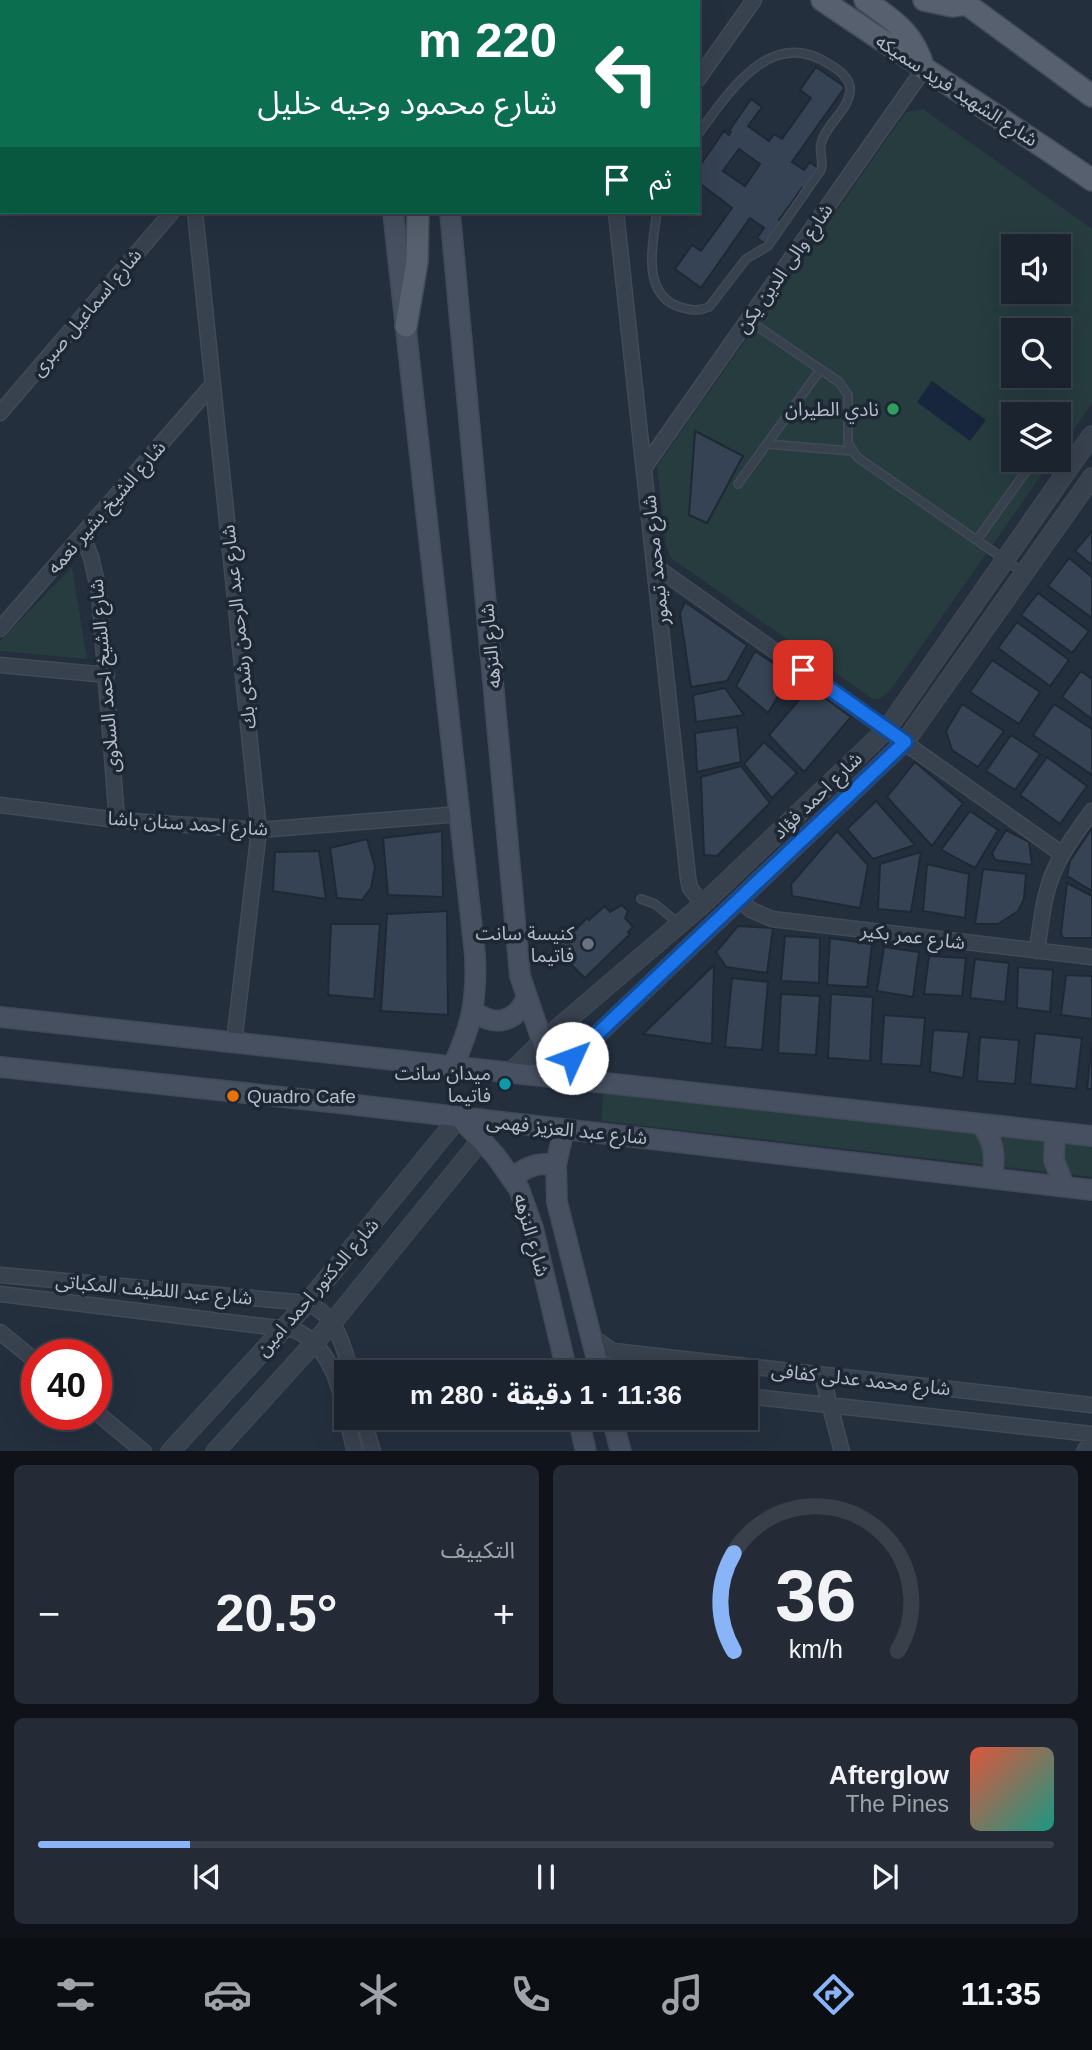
<!DOCTYPE html>
<html lang="ar">
<head>
<meta charset="utf-8">
<style>
	body { margin:0; font-family:Helvetica,"Noto Sans Arabic",sans-serif; background:#242b36; color:#f1f3f6; direction:rtl; height:100vh; display:flex; flex-direction:column; font-size:26px; white-space:nowrap }
	* { box-sizing:border-box; margin:0 }
	p { font-size:23px; color:#a0a4aa }
	.icon { flex:none; width:38px; height:38px; fill:none; stroke:currentColor; stroke-width:2; stroke-linecap:round; stroke-linejoin:round }
	.map { position:relative; height:1451px; overflow:hidden; direction:ltr }
	.sheet { display:flex; flex-direction:column; gap:14px; padding:14px; background:#0f1319; flex:1 }
	.sheet>* { flex:none }
	.banner { position:absolute; left:0px; top:0px; width:700px; height:214px; box-shadow:0 7px 28px #0002,0 0 0 2px #39404a; direction:rtl; background:#0b6e4f; color:#fff; overflow:hidden }
	.fabs { position:absolute; left:1001px; top:234px; display:grid; gap:14px }
	.fabs a { display:grid; place-items:center; width:70px; height:70px; border-radius:0px; background:#1b232e; box-shadow:0 7px 28px #0002,0 0 0 2px #39404a; font-size:35px }
	.speed { position:absolute; left:21px; top:1339px; display:flex; gap:14px; font-size:35px; font-weight:700; text-align:center }
	.speed>* { display:grid; place-content:center; width:91px; height:91px; border-radius:50%; background:#1b232e; box-shadow:0 7px 28px #0002,0 0 0 2px #39404a; line-height:1 }
	.speed .limit { border:10px solid #d22; background:#fff; color:#111 }
	.pin { position:absolute; display:grid; place-items:center; width:60px; height:60px; color:#fff; margin:-30px; border-radius:14px; box-shadow:0 4px 10px #0006 }
	.me { position:absolute; width:77px; margin:-38px; rotate:47deg; stroke-linejoin:round; filter:drop-shadow(0 0 5px #0008) }
	.turn { display:flex; align-items:center; gap:24px; height:147px; padding:0 28px; font-size:32px }
	.turn .icon { width:91px; height:91px; stroke-width:2.5 }
	.turn b { display:block; font-size:49px; line-height:60px }
	.then { display:flex; align-items:center; height:66px; padding:0 28px; background:#0003; gap:14px; font-size:26px }
	.big { font-size:52px; font-weight:700; line-height:1.1 }
	.sheet .card { flex:1; display:flex; flex-direction:column; justify-content:center; gap:10px; min-width:0; padding:0 24px; border-radius:10px; background:#242b36 }
	.sheet .dial { align-items:center; gap:0 }
	.dial svg { height:182px; overflow:visible; fill:none; stroke:#39404a; stroke-width:7; stroke-linecap:round; text-anchor:middle }
	.dial text { fill:#f1f3f6; stroke:none }
	.song { display:flex; align-items:center; gap:21px }
	.cover { width:84px; height:84px; border-radius:10px; background:linear-gradient(135deg,hsl(10 70% 55%),hsl(170 70% 35%)) }
	.played { height:7px; border-radius:4px; background:linear-gradient(90deg,#8ab4f8 15%,#39404a 15%) }
	.keys { display:flex; justify-content:space-around; direction:ltr }
	.heat { display:flex; justify-content:space-between; align-items:center; font-size:38px; direction:ltr }
	.sheet .tiles { flex:1; display:grid; gap:14px; grid-template-columns:1fr 1fr }
	.card:last-child { grid-column:span 2 }
	.trip { position:absolute; left:334px; top:1360px; width:424px; height:70px; border-radius:0px; background:#1b232e; box-shadow:0 7px 28px #0002,0 0 0 2px #39404a; font-weight:700; line-height:70px; text-align:center; direction:rtl }
	.dock { display:flex; height:112px; justify-content:space-around; align-items:center; background:#0b0e12; color:#a0a4aa }
	.dock .icon { width:49px; height:49px }
	.dock .on { color:#8ab4f8 }
	.dock b { font-size:32px; color:#f1f3f6 }
	.map>svg:first-child { display:block }
	.green { fill:#263c3f; fill-rule:evenodd }
	.water { fill:#17263c }
	.building { fill:#364354; stroke:#1f2835; stroke-width:2; fill-rule:evenodd }
	.lines { fill:none; stroke-linecap:round; stroke-linejoin:round }
	.service-casing { stroke:#414a57; stroke-width:10 }
	.minor-casing { stroke:#414a57; stroke-width:17 }
	.tertiary-casing { stroke:#414a57; stroke-width:20 }
	.secondary-casing { stroke:#414a57; stroke-width:22 }
	.primary-casing { stroke:#414a57; stroke-width:24 }
	.service { stroke:#38414e; stroke-width:7 }
	.minor { stroke:#38414e; stroke-width:14 }
	.tertiary { stroke:#38414e; stroke-width:18 }
	.secondary { stroke:#465061; stroke-width:19 }
	.primary { stroke:#56606e; stroke-width:21 }
	.route-casing { stroke:#114b97; stroke-width:18 }
	.route { stroke:#1a73e8; stroke-width:12 }
	.leisure-dot { fill:#2e9e5b; stroke:#1d2633; stroke-width:2.5 }
	.worship-dot { fill:#6b7280; stroke:#1d2633; stroke-width:2.5 }
	.culture-dot { fill:#0f9aa8; stroke:#1d2633; stroke-width:2.5 }
	.food-dot { fill:#e8710a; stroke:#1d2633; stroke-width:2.5 }
	.labels { text-anchor:middle; stroke-width:7; stroke-linejoin:round; paint-order:stroke }
	.street-label { font-size:19px; fill:#b4bcc9; stroke:#1d2633 }
	.poi-label { font-size:19px; fill:#b4bcc9; stroke:#1d2633; text-anchor:end }
</style>
</head>
<body>
<div class="map">
<svg width="1092" height="1452" viewBox="0 0 1092 1452">
	<rect width="100%" height="100%" fill="#242f3e"/>
	<path class="green" d="M923,109L1092,229V403L1059,451V415H1013V460H1052L889,692L879,699H873L671,558L666,546L657,466L906,112ZM1013,247H1059V292H1013ZM1013,331H1059V376H1013Z
		M72,567L87,659L0,651V641Z
		M604,1088L1092,1143V1177L601,1121Z"/>
	<path class="water" d="M932,381L986,420L970,441L917,402Z"/>
	<path class="building" d="M816,67L845,87L792,162L804,170L810,162L822,171L808,192L802,188L779,220L786,225L770,247L757,238L764,228L750,218L701,288L675,269L692,245L701,251L732,208L698,182L700,171L698,168L724,131L729,135L731,132L729,131L751,99L762,107L748,126L769,141L774,134L782,139L811,98L800,90ZM739,149L760,164L745,186L723,171Z
		M695,431L743,456L707,523L689,515Z
		M1092,531V565L1075,551Z
		M1069,558L1092,577V618L1048,586Z
		M1038,593L1089,631L1072,653L1021,615Z
		M685,602L747,645L727,681L691,687L680,613Z
		M1017,622L1069,660L1050,686L998,648Z
		M755,651L791,675L768,713L736,686Z
		M992,660L1040,692L1019,724L970,692Z
		M1081,671L1092,679V719L1062,697Z
		M810,687L851,717L804,772L769,735Z
		M725,688L744,715L696,722L693,695Z
		M962,704L1004,731L978,767L952,750L946,731Z
		M1054,704L1092,729V775L1033,735Z
		M737,727L741,762L697,772L695,733Z
		M1011,735L1040,754L1015,790L986,771Z
		M764,742L797,773L772,798L744,764Z
		M1047,757L1087,786L1060,824L1020,795Z
		M915,762L963,803L932,846L887,797Z
		M741,766L770,803L717,856L704,855L701,777Z
		M876,801L915,845L873,859L847,829Z
		M970,811L998,830L975,868L941,850Z
		M1092,828V891L1067,876L1070,861Z
		M1006,830L1029,842L1032,865L995,860L992,853Z
		M442,831L443,897L388,895L383,838Z
		M837,831L868,865L860,908L792,896L791,884Z
		M367,839L375,867L371,888L362,900L337,898L330,848Z
		M319,851L326,899L273,891L275,852Z
		M921,852L911,912L878,909L880,864Z
		M927,864L969,874L965,918L923,911Z
		M983,869L1026,874L1024,899L1018,911L998,924H975Z
		M1067,883L1092,896V938H1063L1061,933Z
		M622,905L628,911L625,918L633,927L628,932L630,934L585,978L553,947L561,938L564,941L587,918L589,920L605,906L610,912Z
		M447,911L448,1015L381,1011L387,914Z
		M331,924H380L374,999L328,995Z
		M738,926L773,928L767,973L726,967L716,952Z
		M785,936L820,938L819,983L781,981Z
		M830,938L872,944L867,987L827,985Z
		M884,947L919,952L913,997L877,991Z
		M929,956L966,958L962,996L924,994Z
		M975,959L1009,963L1005,1002L970,998Z
		M714,965L712,1044L643,1034Z
		M1018,967L1053,970L1050,1012L1017,1008Z
		M1066,975L1092,976V1019L1061,1015Z
		M732,978L768,982L762,1050L725,1047Z
		M781,994L820,996L816,1055L778,1053Z
		M831,994L873,997L870,1061L828,1058Z
		M884,1015L925,1018L921,1066L881,1064Z
		M933,1030L969,1032L963,1078L930,1072Z
		M1035,1033L1082,1038L1076,1089L1030,1084Z
		M980,1037L1019,1040L1015,1084L977,1081Z
		M1092,1042V1089H1087Z"/>
	<g class="lines">
		<g class="service-casing">
			<path id="service" d="M657,212C653,241 641,292 677,306C689,310 697,312 709,307L746,259L768,246L821,170C824,161 819,153 821,144C825,125 847,112 850,92C852,79 839,70 829,64C770,25 728,94 698,134
				M748,320L839,382L848,395V443L857,457L1024,573
				M767,444L851,451
				M738,484L820,370
				M977,540L1034,460
				M641,899L655,904L678,923"/>
		</g>
		<g class="minor-casing">
			<path id="minor" d="M188,0L190,2
				M556,2L562,0
				M698,79L754,0
				M195,212L259,830L234,1043
				M616,212L688,878L690,888L703,904
				M0,413L172,212
				M644,468L924,69
				M82,535L91,557L99,592L117,820
				M656,567L1062,854
				M0,629L213,384
				M0,665L107,675
				M0,805L117,820L259,830L460,814
				M740,900L751,910L772,919L1092,957
				M1037,951C1041,924 1043,896 1054,871C1064,849 1078,830 1092,811
				M0,1275L307,1303C336,1315 343,1344 351,1372
				M0,1294L295,1330C340,1351 343,1409 355,1452
				M0,1332L37,1362
				M592,1337L611,1350L622,1352L1092,1405
				M822,1375L842,1452
				M746,1396L1092,1434
				M96,1412L144,1452
				M363,1418L373,1452
				M1084,1452L1092,1439"/>
		</g>
		<g class="tertiary-casing">
			<path id="tertiary" d="M511,1072L543,1041L703,904L887,729L1092,435
				M554,1076L905,742L1092,477
				M170,1452L307,1303L459,1117
				M215,1452L333,1322L481,1140"/>
		</g>
		<g class="secondary-casing">
			<path id="secondary" d="M369,0L370,2
				M428,0V2
				M393,212L475,955C477,1001 472,1024 453,1066
				M450,212L520,976L554,1076
				M474,1011C494,1027 515,1023 526,999
				M0,1017L1092,1136
				M0,1067L339,1103L1092,1190
				M459,1117L495,1155L519,1189L533,1228L567,1372
				M981,1124C994,1141 996,1156 992,1177
				M564,1129L556,1165L557,1202L600,1372
				M1055,1132L1054,1160L1064,1186
				M513,1178C526,1166 539,1162 556,1165
				M578,1418L586,1452
				M612,1418L621,1452"/>
		</g>
		<g class="primary-casing">
			<path id="primary" d="M395,0V2
				M822,0C912,61 1003,119 1092,180
				M865,0C894,21 914,32 924,69
				M924,0L952,6L967,4
				M961,0L1092,96
				M13,2L14,0
				M82,2L84,0
				M0,16L2,14
				M0,94L2,92
				M406,326L417,262L418,212"/>
		</g>
		<use href="#service" class="service"/>
		<use href="#minor" class="minor"/>
		<use href="#tertiary" class="tertiary"/>
		<use href="#secondary" class="secondary"/>
		<use href="#primary" class="primary"/>
	</g>
	<g class="lines">
		<g class="route-casing">
			<path id="route" d="M572,1058L905,742L803,670"/>
		</g>
		<use href="#route" class="route"/>
	</g>
	<circle class="leisure-dot" cx="893" cy="409" r="7"/>
	<circle class="worship-dot" cx="588" cy="944" r="7"/>
	<circle class="culture-dot" cx="505" cy="1084" r="7"/>
	<circle class="food-dot" cx="233" cy="1096" r="7"/>
	<g class="labels">
		<g class="street-label">
			<text transform="translate(957 90) rotate(33)" y="7">شارع الشهيد فريد سميكه</text>
			<text transform="translate(784 268) rotate(-55)" y="7">شارع والى الدين يكن</text>
			<text transform="translate(86 312) rotate(-50)" y="7">شارع اسماعيل صبرى</text>
			<text transform="translate(106 507) rotate(-49)" y="7">شارع الشيخ بشير نعمه</text>
			<text transform="translate(655 560) rotate(-96)" y="7">شارع محمد تيمور</text>
			<text transform="translate(238 627) rotate(-96)" y="7">شارع عبد الرحمن رشدى بك</text>
			<text transform="translate(490 646) rotate(-95)" y="7">شارع النزهه</text>
			<text transform="translate(104 676) rotate(-95)" y="7">شارع الشيخ احمد السلاوى</text>
			<text transform="translate(817 795) rotate(-44)" y="7">شارع احمد فؤاد</text>
			<text transform="translate(188 823) rotate(4)" y="7">شارع احمد سنان باشا</text>
			<text transform="translate(913 936) rotate(7)" y="7">شارع عمر بكير</text>
			<text transform="translate(567 1129) rotate(6)" y="7">شارع عبد العزيز فهمى</text>
			<text transform="translate(532 1235) rotate(74)" y="7">شارع النزهه</text>
			<text transform="translate(317 1287) rotate(-49)" y="7">شارع الدكتور احمد امين</text>
			<text transform="translate(154 1289) rotate(5)" y="7">شارع عبد اللطيف المكباتى</text>
			<text transform="translate(861 1379) rotate(6)" y="7">شارع محمد عدلى كفافى</text>
		</g>
		<g class="poi-label">
			<text x="879" y="416">نادي الطيران</text>
			<text x="574" y="940">كنيسة سانت<tspan x="574" dy="22">فاتيما</tspan></text>
			<text x="491" y="1080">ميدان سانت<tspan x="491" dy="22">فاتيما</tspan></text>
			<text x="247" y="1103" text-anchor="start">Quadro Cafe</text>
		</g>
	</g>
</svg>
<div class="fabs">
<a><svg class="icon" aria-label="sound" viewBox="0 0 24 24"><path d="M4 9h4l5-4v14l-5-4H4zM17 9q2 3 0 6"/></svg></a>
<a><svg class="icon" aria-label="search" viewBox="0 0 24 24"><circle cx="10" cy="10" r="6"/><path d="M15 15l6 6"/></svg></a>
<a><svg class="icon" aria-label="layers" viewBox="0 0 24 24"><path d="M12 4l9 5-9 5-9-5zM3 14l9 5 9-5"/></svg></a>
</div>
<div class="speed"><div class="limit">40</div></div>
<div class="pin" style="left:803px;top:670px;background:#d93025"><svg class="icon" aria-label="arrive" viewBox="0 0 24 24"><path d="M6 21V4h12l-3 4 3 4H6"/></svg></div>
<svg class="me" style="left:572px;top:1058px" viewBox="-20 -20 40 40"><circle r="19" fill="#fff"/><path d="M0-13L10 11 0 6-10 11z" fill="#1a73e8"/></svg>
<div class="trip">11:36 · 1 دقيقة · 280 m</div>
<div class="banner">
<div class="turn"><svg class="icon" aria-label="left" viewBox="0 0 24 24"><path d="M17 20v-9H6M10 6l-5 5 5 5"/></svg><div><b>220 m</b>شارع محمود وجيه خليل</div></div>
<div class="then">ثم<svg class="icon" aria-label="arrive" viewBox="0 0 24 24"><path d="M6 21V4h12l-3 4 3 4H6"/></svg></div>
</div>
</div>
<section class="sheet">
<div class="tiles">
<div class="card dial"><svg viewBox="0 0 100 80">
<path d="M14 69A42 42 0 1 1 86 69"/>
<path d="M14 69A42 42 0 0 1 14 26" stroke="#8ab4f8"/>
<text x="50" y="56" font-size="32" font-weight="700">36</text>
<text x="50" y="72" font-size="11">km/h</text>
</svg></div>
<div class="card"><p>التكييف</p>
<div class="heat"><a>−</a><b class="big">20.5°</b><a>+</a></div>
</div>
<div class="card">
<div class="song"><i class="cover"></i><div><b>Afterglow</b><p>The Pines</p></div></div>
<div class="played"></div>
<div class="keys"><svg class="icon" aria-label="previous" viewBox="0 0 24 24"><path d="M18 5L8 12l10 7zM5 5v14"/></svg><svg class="icon" aria-label="pause" viewBox="0 0 24 24"><path d="M8 5v14M16 5v14"/></svg><svg class="icon" aria-label="next" viewBox="0 0 24 24"><path d="M6 5l10 7-10 7zM19 5v14"/></svg></div>
</div>
</div>
</section>
<nav class="dock">
<b>11:35</b>
<svg class="icon on" aria-label="directions" viewBox="0 0 24 24"><path d="M12 3l9 9-9 9-9-9zM9 14v-3h6M13 9l2 2-2 2"/></svg>
<svg class="icon" aria-label="music" viewBox="0 0 24 24"><path d="M9 18V5l10-2v13"/><circle cx="6" cy="18" r="3"/><circle cx="16" cy="16" r="3"/></svg>
<svg class="icon" aria-label="phone" viewBox="0 0 24 24"><path d="M5 4h4l2 5-3 2q2 4 5 5l2-3 5 2v4C11 20 4 13 5 4z"/></svg>
<svg class="icon" aria-label="climate" viewBox="0 0 24 24"><path d="M12 3v18M4 7l16 10M4 17L20 7"/></svg>
<svg class="icon" aria-label="car" viewBox="0 0 24 24"><path d="M5 17H2v-5l4-1 3-4h7l3 4 3 1v5h-3M9 17h6M6 11h13"/><circle cx="7" cy="17" r="2"/><circle cx="17" cy="17" r="2"/></svg>
<svg class="icon" aria-label="filters" viewBox="0 0 24 24"><path d="M4 7h16M4 17h16"/><circle cx="9" cy="7" r="2"/><circle cx="15" cy="17" r="2"/></svg>
</nav>
</body>
</html>
